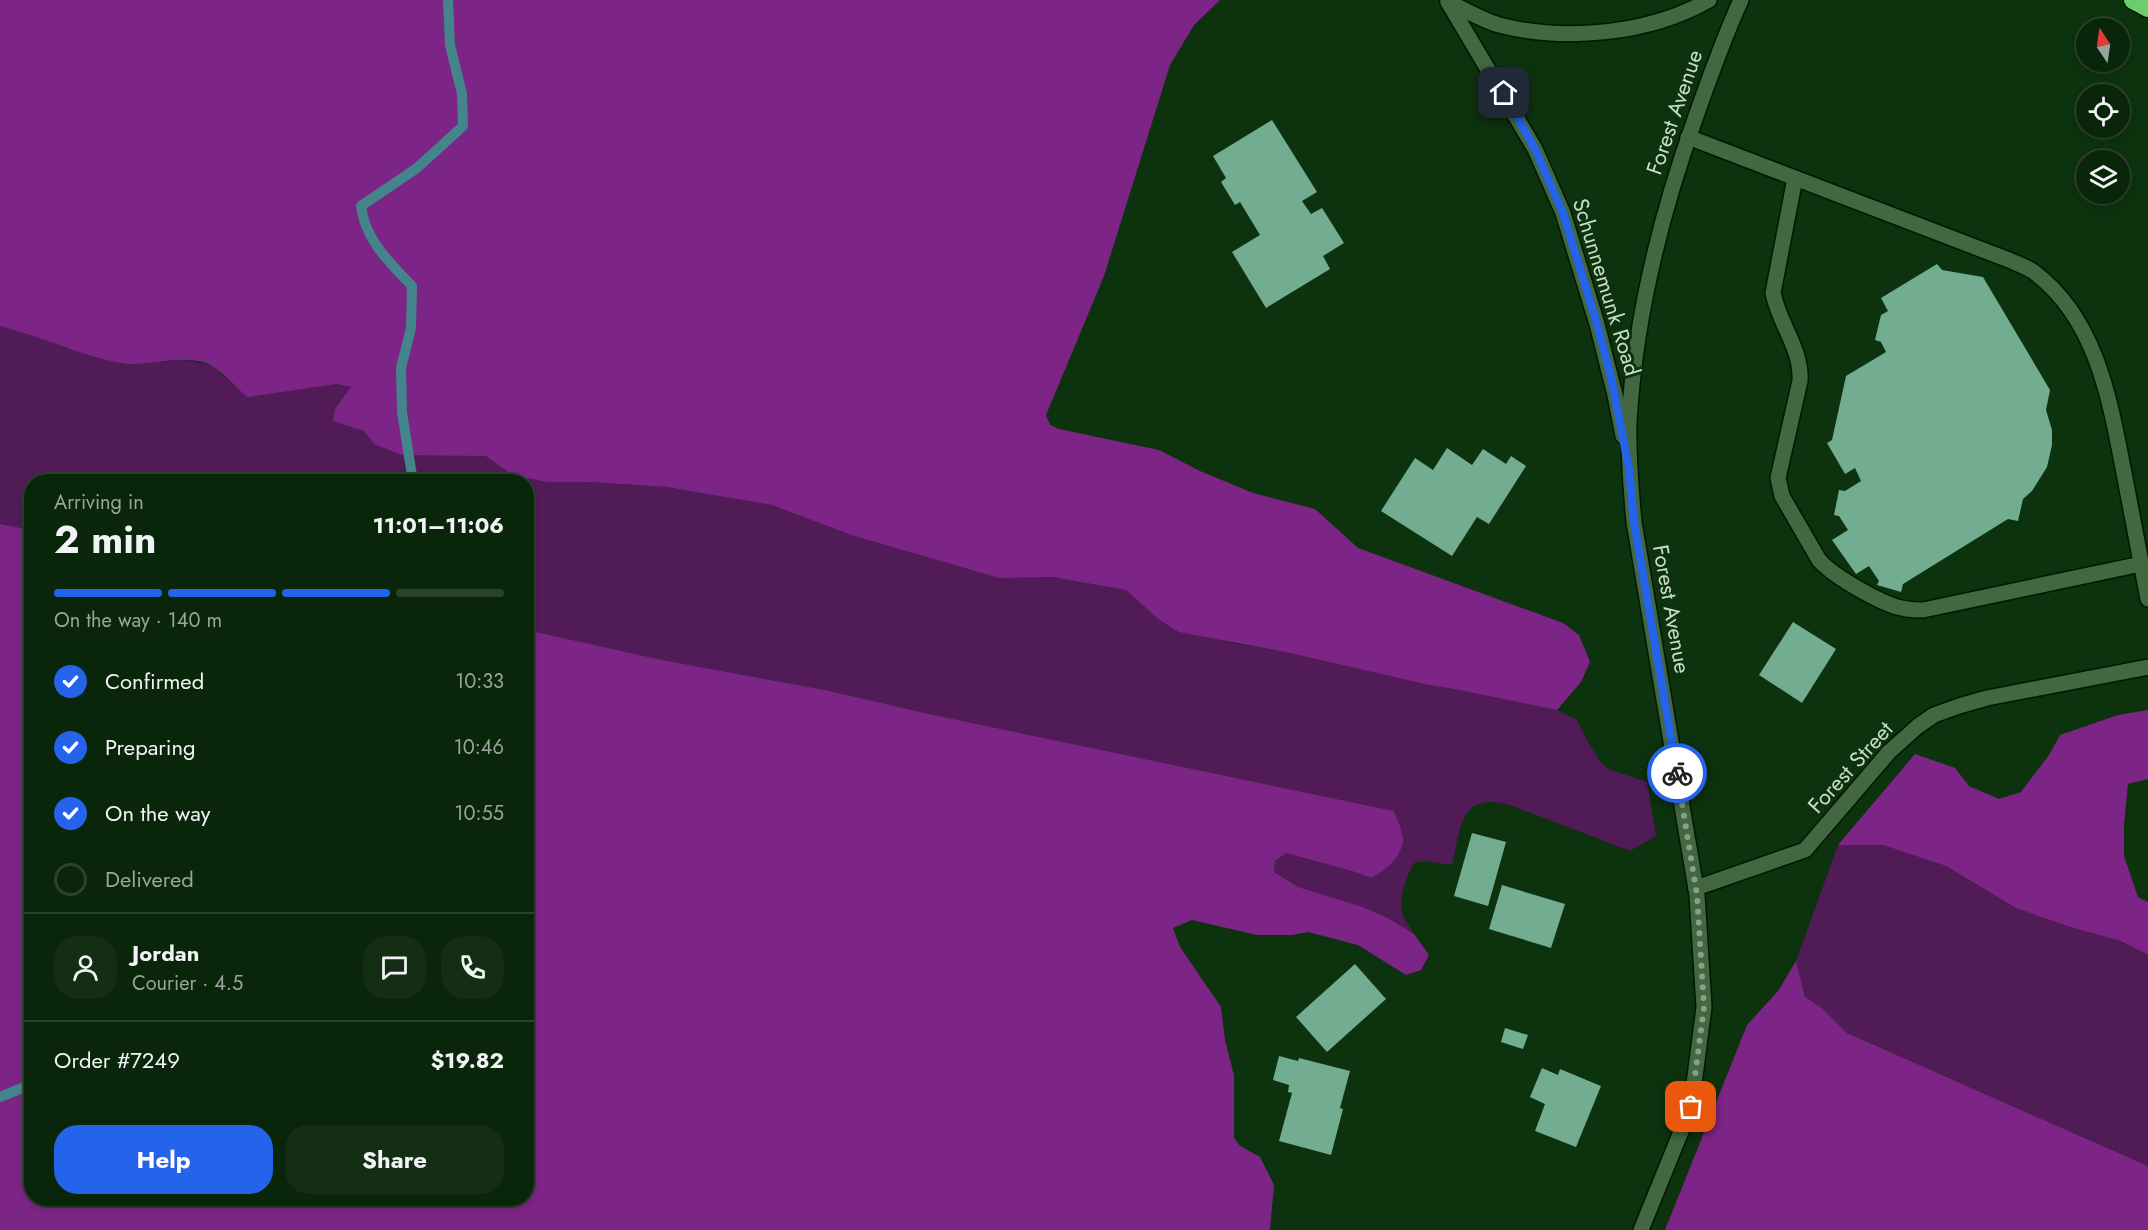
<!DOCTYPE html>
<html lang="en">
<head>
<meta charset="utf-8">
<style>
	:root { --surface:#0a260a; --page:#132e13; --text:#f1f3f6; --muted:#99a59c; --line:#2a432b; --accent:#2563eb }
	body { margin:0; font-family:Jost,sans-serif; background:var(--page); color:var(--text); height:100vh; display:flex; flex-direction:column; font-size:22px; white-space:nowrap }
	* { box-sizing:border-box; margin:0 }
	p { font-size:20px; color:var(--muted) }
	.icon { flex:none; width:33px; height:33px; fill:none; stroke:currentColor; stroke-width:2; stroke-linecap:round; stroke-linejoin:round }
	.map { position:relative; flex:1; overflow:hidden }
	.panel { position:absolute; left:24px; top:474px; width:510px; height:732px; display:flex; flex-direction:column; background:var(--surface); border-radius:24px; box-shadow:0 3px 9px #0003,0 0 0 2px var(--line) }
	.panel>* { flex:none }
	.needle { width:39px; rotate:347deg }
	.controls { position:absolute; left:2076px; top:18px; display:grid; gap:12px }
	.controls a { display:grid; place-items:center; width:54px; height:54px; border-radius:50%; background:var(--surface); box-shadow:0 3px 9px #0003,0 0 0 2px var(--line); font-size:30px }
	.pin { position:absolute; display:grid; place-items:center; width:51px; height:51px; color:#fff; margin:-26px; border-radius:12px; box-shadow:0 3px 9px #0006 }
	.courier { position:absolute; display:grid; place-items:center; width:60px; height:60px; margin:-30px; border:4px solid #2563eb; border-radius:50%; background:#fff; color:#222; box-shadow:0 2px 8px #0007 }
	.headline em { font-style:normal; font-weight:700 }
	.headline div { display:flex; flex-direction:column-reverse }
	.headline { display:flex; align-items:center; justify-content:space-between; height:102px; padding:0 30px }
	h1 { font-size:39px; font-weight:700; line-height:45px }
	.bar { display:grid; grid-template-columns:repeat(4,1fr); gap:9px 6px; align-content:center; height:72px; padding:0 30px }
	.bar i { height:8px; border-radius:4px; background:var(--line) }
	.bar .active { background:var(--accent) }
	.bar p { grid-column:span 4 }
	.line { display:flex; align-items:center; gap:15px; padding:0 30px; border-top:2px solid var(--line) }
	.line div { flex:1 }
	.round { display:grid; place-items:center; flex:none; width:63px; height:63px; border-radius:24px; background:var(--page) }
	ol { padding:0 30px; list-style:none }
	li { display:flex; align-items:center; gap:18px; height:66px }
	li p { margin-inline-start:auto }
	li .icon { padding:6px; border-radius:50%; background:var(--accent); color:#fff; stroke-width:4 }
	li:last-child { color:var(--muted) }
	li i { width:33px; height:33px; border:3px solid var(--line); border-radius:50% }
	.cta { display:flex; gap:12px; margin-top:auto; padding:12px 30px }
	.cta a { flex:1; height:69px; border-radius:24px; background:var(--accent); color:#fff; font-size:24px; font-weight:700; line-height:69px; text-align:center }
	.cta a+a { background:var(--page); color:var(--text) }
	.map>svg:first-child { display:block }
</style>
</head>
<body>
<div class="map">
<svg width="2148" height="1230" viewBox="0 0 2148 1230">
	<rect width="100%" height="100%" fill="#0d320e"/>
	<!-- green -->
	<g fill="#511b57">
		<path d="M141,157L492,460L512,475L547,482H591L667,487L772,505L851,535L999,578L1052,577L1126,590L1158,619L1229,642L1285,652L1429,685L1454,689L1557,710L1577,720L1587,741L1602,764L1611,770L1647,782L1656,836L1630,851L1510,805C1459,791 1461,828 1452,865L1425,861L1414,863C1407,875 1398,899 1402,913C1404,920 1411,928 1414,934L1388,918L1363,907L1297,887L1274,872L1275,861L1286,853L1352,871L1371,878C1384,872 1393,861 1401,848L1394,811L929,714L825,690L662,660L527,630L526,482H32L31,530L0,524V326L24,332L66,347L123,364L185,360L211,365L247,396L337,384L352,387L335,409L364,431L374,444L379,394Z"/>
		<polygon points="1838,845 1883,845 1946,866 2016,908 2070,927 2121,941 2148,955 2148,1166 1847,1033 1822,1008 1805,997 1796,961"/>
	</g>
	<!-- forest -->
	<g fill="#7d2586">
		<path d="M0,0H1220L1194,25L1170,65L1104,276L1046,415L1050,425L1059,429L1159,450L1200,471L1253,493L1315,509L1358,548L1563,623L1579,635L1590,662L1581,682L1557,710L1454,689L1429,685L1285,652L1179,632L1158,619L1126,590L1052,577L999,578L851,535L772,505L667,487L591,482H547L512,475L486,456L402,455L374,444L364,431L333,421L335,409L351,387L337,384L247,397C236,387 224,373 212,366C188,352 145,368 120,363C79,355 41,336 0,326Z"/>
		<path d="M0,524L32,530V1198H526L527,630L662,660L825,690L929,714L1394,811C1397,819 1402,830 1403,838C1404,855 1384,872 1371,878L1352,871L1286,853L1275,861L1274,872L1298,887L1363,907L1388,918L1414,934L1429,955L1421,970L1406,975L1358,945L1308,932L1292,935H1257L1192,920L1173,928L1180,947L1221,1007L1225,1040L1234,1075V1138L1240,1146L1260,1157L1274,1185L1270,1230H0Z"/>
		<polygon points="2148,710 2148,779 2128,784 2124,824 2124,856 2138,897 2148,902 2148,955 2121,941 2070,927 2016,908 1946,866 1883,845 1838,845 1915,754 1955,768 1969,786 1999,799 2021,792 2049,755 2060,735 2118,715"/>
		<polygon points="1796,961 1805,997 1822,1008 1847,1033 2148,1166 2148,1230 1665,1230 1747,1025 1778,991"/>
	</g>
	<g fill="none" stroke-linecap="round" stroke-linejoin="round">
		<!-- stream -->
		<g stroke="#43858b" stroke-width="10">
			<path d="M413,482L402,412L401,368L411,328L412,286C390,263 365,240 361,206L417,168L463,126L462,94L450,45L448,0"/>
			<polyline points="0,1097 32,1084"/>
		</g>
	</g>
	<!-- building -->
	<g fill="#72ad91">
		<polygon points="1272,120 1317,192 1302,201 1311,214 1322,208 1344,243 1323,256 1330,269 1266,308 1232,252 1260,235 1240,202 1235,205 1221,182 1226,178 1213,156"/>
		<polygon points="1937,264 1942,270 1983,277 2050,390 2046,410 2052,430 2052,445 2047,467 2032,491 2023,499 2018,521 2008,519 1903,584 1901,592 1877,585 1879,581 1869,566 1856,574 1832,540 1848,530 1839,516 1834,515 1839,490 1845,491 1861,481 1855,468 1845,474 1827,443 1832,440 1846,376 1886,352 1881,342 1875,340 1881,315 1888,311 1881,298"/>
		<polygon points="1447,448 1472,465 1483,449 1506,464 1511,456 1526,466 1489,524 1477,517 1452,556 1381,511 1415,458 1433,470"/>
		<polygon points="1793,622 1836,649 1802,703 1759,675"/>
		<polygon points="1472,833 1506,842 1488,906 1454,896"/>
		<polygon points="1502,885 1565,904 1551,948 1489,929"/>
		<polygon points="1355,964 1386,999 1327,1052 1296,1017"/>
		<polygon points="1505,1028 1528,1035 1523,1049 1501,1042"/>
		<polygon points="1279,1056 1298,1061 1299,1058 1350,1071 1340,1108 1343,1109 1331,1155 1279,1141 1292,1093 1288,1092 1289,1085 1273,1080"/>
		<polygon points="1542,1068 1558,1075 1560,1069 1601,1086 1576,1147 1535,1131 1545,1104 1530,1097"/>
	</g>
	<g fill="none" stroke-linecap="round" stroke-linejoin="round">
		<defs>
			<g id="service">
				<path d="M1688,137L2009,260C2018,264 2027,267 2034,272C2097,319 2110,401 2124,473C2132,515 2140,557 2148,599"/>
				<path d="M1795,178L1773,293C1779,324 1802,349 1800,381L1778,478L1782,496L1819,560C1833,576 1871,597 1891,605C1901,609 1912,610 1923,610L2141,564"/>
			</g>
			<polyline id="minor" points="1696,888 1805,850 1889,752 1918,726 1934,715 1959,706 1987,698 2148,667"/>
			<g id="tertiary">
				<polyline points="1448,2 1535,149 1563,213 1597,324 1615,395 1623,436"/>
				<path d="M1448,2C1464,9 1482,20 1499,25C1565,42 1650,34 1709,0"/>
				<path d="M1641,1230L1691,1107L1704,1007L1697,895L1634,522C1631,489 1628,455 1629,422C1635,318 1660,217 1695,119C1709,79 1723,39 1741,0"/>
			</g>
			<polyline id="motorway" points="2133,0 2148,8"/>
		</defs>
		<!-- service casing -->
		<use href="#service" stroke="#001801" stroke-width="18"/>
		<!-- minor casing -->
		<use href="#minor" stroke="#001801" stroke-width="18"/>
		<!-- tertiary casing -->
		<use href="#tertiary" stroke="#001801" stroke-width="18"/>
		<!-- motorway casing -->
		<use href="#motorway" stroke="#001801" stroke-width="21"/>
		<!-- service -->
		<use href="#service" stroke="#426741" stroke-width="15"/>
		<!-- minor -->
		<use href="#minor" stroke="#426741" stroke-width="15"/>
		<!-- tertiary -->
		<use href="#tertiary" stroke="#426741" stroke-width="15"/>
		<!-- motorway -->
		<use href="#motorway" stroke="#6dcd6b" stroke-width="18"/>
	</g>
	<g fill="none" stroke-linecap="round" stroke-linejoin="round">
		<!-- done -->
		<polyline stroke="#87a086" stroke-width="6" stroke-dasharray="0 10.8" points="1677,773 1697,895 1704,1007 1691,1107"/>
		<!-- route -->
		<polyline stroke="#2563eb" stroke-width="8" points="1504,93 1535,149 1563,213 1597,324 1611,377 1629,469 1634,522 1677,773"/>
	</g>
	<g text-anchor="middle" stroke-width="6" stroke-linejoin="round" paint-order="stroke">
		<!-- street labels -->
		<g font-size="22" fill="#c8dcc6" stroke="#0d320e">
			<text transform="translate(1674 112) rotate(-71)" y="8">Forest Avenue</text>
			<text transform="translate(1607 287) rotate(73)" y="8">Schunnemunk Road</text>
			<text transform="translate(1672 609) rotate(80)" y="8">Forest Avenue</text>
			<text transform="translate(1850 767) rotate(-48)" y="8">Forest Street</text>
		</g>
	</g>
</svg>
<div class="controls">
<a><svg class="needle" viewBox="-14 -14 28 28"><path d="M0-13l5 13h-10z" fill="#e53935"/><path d="M0 13l5-13h-10z" fill="#99a59c"/></svg></a>
<a><svg class="icon" aria-label="locate" viewBox="0 0 24 24"><circle cx="12" cy="12" r="6"/><path d="M12 2v4M12 18v4M2 12h4M18 12h4"/></svg></a>
<a><svg class="icon" aria-label="layers" viewBox="0 0 24 24"><path d="M12 4l9 5-9 5-9-5zM3 14l9 5 9-5"/></svg></a>
</div>
<div class="pin" style="left:1691px;top:1107px;background:#ea580c"><svg class="icon" aria-label="bag" viewBox="0 0 24 24"><path d="M5 8h14l-1 12H6zM9 8a3 3 0 0 1 6 0"/></svg></div>
<div class="pin" style="left:1504px;top:93px;background:#1f2937"><svg class="icon" aria-label="home" viewBox="0 0 24 24"><path d="M3 11l9-7 9 7M6 9v11h12V9"/></svg></div>
<div class="courier" style="left:1677px;top:773px"><svg class="icon" aria-label="bike" viewBox="0 0 24 24"><circle cx="6" cy="16" r="4"/><circle cx="18" cy="16" r="4"/><path d="M6 16l4-8h5l3 8M10 8l3 8H6M13 5h3"/></svg></div>
<section class="panel">
<div class="headline"><div><h1>2 min</h1><p>Arriving in</p></div><em>11:01–11:06</em></div>
<div class="bar"><i class="active"></i><i class="active"></i><i class="active"></i><i></i><p>On the way · 140 m</p></div>
<ol>
<li><svg class="icon" aria-label="check" viewBox="0 0 24 24"><path d="M5 12l5 5 9-10"/></svg>Confirmed<p>10:33</p></li>
<li><svg class="icon" aria-label="check" viewBox="0 0 24 24"><path d="M5 12l5 5 9-10"/></svg>Preparing<p>10:46</p></li>
<li><svg class="icon" aria-label="check" viewBox="0 0 24 24"><path d="M5 12l5 5 9-10"/></svg>On the way<p>10:55</p></li>
<li><i></i>Delivered</li>
</ol>
<div class="line" style="height:108px"><a class="round"><svg class="icon" aria-label="person" viewBox="0 0 24 24"><circle cx="12" cy="8" r="4"/><path d="M4 21q1-7 8-7t8 7"/></svg></a><div><b>Jordan</b><p>Courier · 4.5</p></div><a class="round"><svg class="icon" aria-label="chat" viewBox="0 0 24 24"><path d="M4 5h16v11H9l-5 4z"/></svg></a><a class="round"><svg class="icon" aria-label="phone" viewBox="0 0 24 24"><path d="M5 4h4l2 5-3 2q2 4 5 5l2-3 5 2v4C11 20 4 13 5 4z"/></svg></a></div>
<div class="line" style="height:78px"><div>Order #7249</div><b>$19.82</b></div>
<div class="cta"><a>Help</a><a>Share</a></div>
</section>
</div>
</body>
</html>
